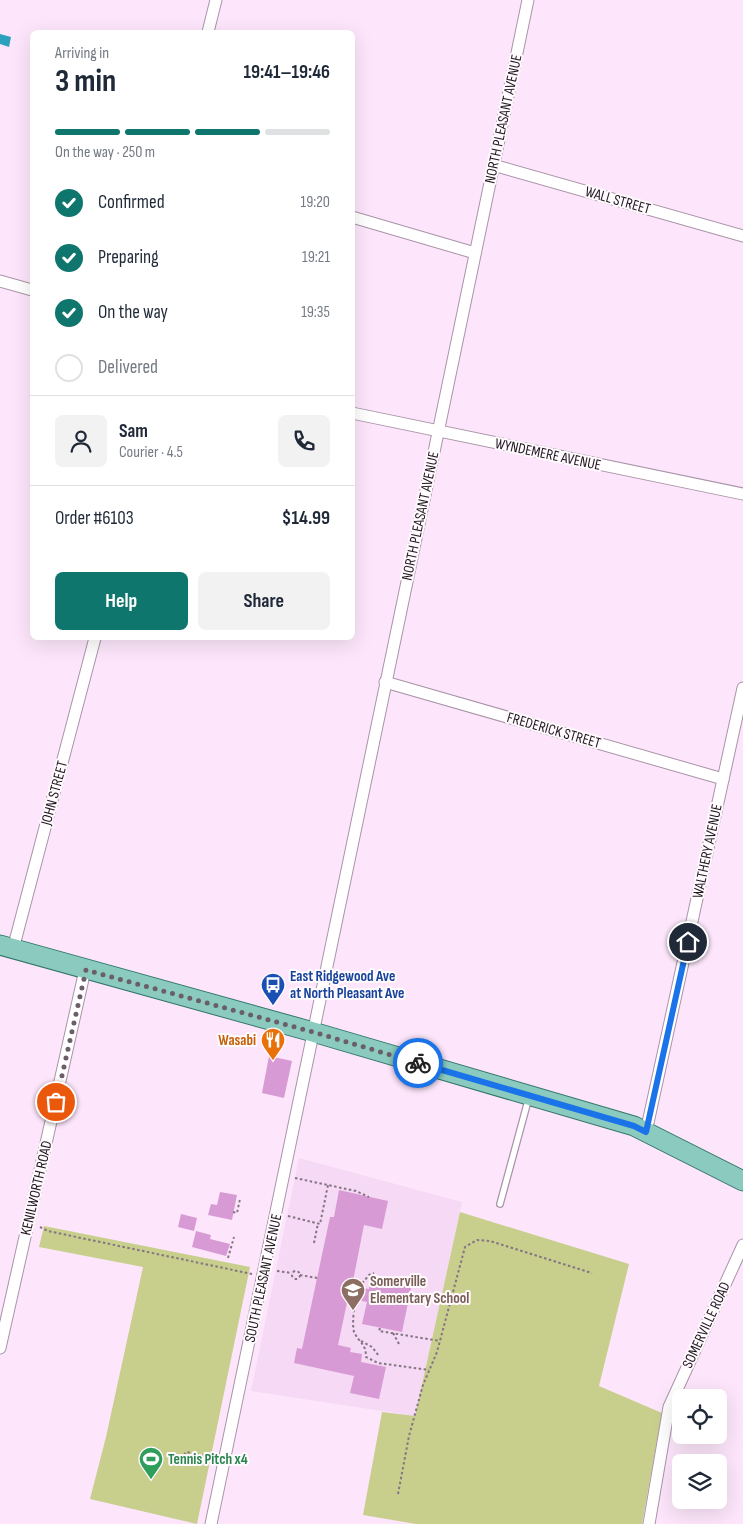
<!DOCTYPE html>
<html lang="en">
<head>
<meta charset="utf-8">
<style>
	:root { --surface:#fff; --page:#f2f2f3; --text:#1f2937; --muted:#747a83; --line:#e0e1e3; --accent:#0f766e }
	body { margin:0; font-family:"Sofia Sans Condensed",sans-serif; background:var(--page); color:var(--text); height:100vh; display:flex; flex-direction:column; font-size:19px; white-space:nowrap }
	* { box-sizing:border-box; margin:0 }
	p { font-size:16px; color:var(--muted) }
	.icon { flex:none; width:28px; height:28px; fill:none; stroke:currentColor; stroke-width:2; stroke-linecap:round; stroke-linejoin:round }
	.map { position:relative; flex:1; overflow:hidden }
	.drawer { position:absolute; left:30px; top:30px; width:325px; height:610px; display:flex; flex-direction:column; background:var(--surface); border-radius:8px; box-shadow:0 5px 20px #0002 }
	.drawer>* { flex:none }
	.controls { position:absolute; left:672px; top:1389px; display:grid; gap:10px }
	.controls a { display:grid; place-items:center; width:55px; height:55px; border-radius:8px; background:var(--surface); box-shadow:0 5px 20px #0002; font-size:25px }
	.pin { position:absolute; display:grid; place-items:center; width:42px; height:42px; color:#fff; margin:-21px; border:2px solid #fff; border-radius:50%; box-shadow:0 1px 5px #0007 }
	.courier { position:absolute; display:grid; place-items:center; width:50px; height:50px; margin:-25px; border:4px solid #1a73e8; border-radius:50%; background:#fff; color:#222; box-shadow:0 1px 6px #0007 }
	.head em { font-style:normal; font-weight:700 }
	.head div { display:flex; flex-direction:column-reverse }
	.head { display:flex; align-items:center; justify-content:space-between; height:85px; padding:0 25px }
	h1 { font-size:32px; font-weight:700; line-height:38px }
	.bar { display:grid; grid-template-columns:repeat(4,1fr); gap:8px 5px; align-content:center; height:60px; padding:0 25px }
	.bar i { height:6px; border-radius:4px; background:var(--line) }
	.bar .on { background:var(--accent) }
	.bar p { grid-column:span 4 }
	.line { display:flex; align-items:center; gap:12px; padding:0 25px; border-top:1px solid var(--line) }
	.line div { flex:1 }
	.round { display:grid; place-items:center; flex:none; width:52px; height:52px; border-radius:8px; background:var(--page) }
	ol { padding:0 25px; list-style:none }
	li { display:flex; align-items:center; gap:15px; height:55px }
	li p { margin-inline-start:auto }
	li .icon { padding:5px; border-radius:50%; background:var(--accent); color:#fff; stroke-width:4 }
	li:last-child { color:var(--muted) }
	li i { width:28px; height:28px; border:2px solid var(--line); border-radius:50% }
	.primary-button { display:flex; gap:10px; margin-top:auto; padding:10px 25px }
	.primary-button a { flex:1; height:58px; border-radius:8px; background:var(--accent); color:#fff; font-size:20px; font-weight:700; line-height:58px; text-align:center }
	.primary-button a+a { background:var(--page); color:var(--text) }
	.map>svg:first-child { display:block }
</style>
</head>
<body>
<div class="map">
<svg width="743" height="1524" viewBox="0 0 743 1524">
	<rect width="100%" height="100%" fill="#fde6fb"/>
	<!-- built -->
	<polygon fill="#f6d9f4" points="299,1158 462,1202 415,1416 251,1391"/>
	<!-- green -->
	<g fill="#c8ce8c">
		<polygon points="460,1212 629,1264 599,1386 662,1413 642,1524 416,1524 363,1515 382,1412 415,1416"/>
		<polygon points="44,1226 250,1267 197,1524 90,1499 106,1437 143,1267 39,1247"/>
	</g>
	<!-- water -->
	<polygon fill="#2ca1bd" points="0,34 11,37 9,47 0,44"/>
	<!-- building -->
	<g fill="#d89ad4">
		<polygon points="269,1056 292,1061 284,1098 262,1093"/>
		<polygon points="339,1190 388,1201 382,1229 364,1225 352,1286 369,1289 371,1279 411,1288 402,1332 362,1324 367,1302 348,1298 338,1345 351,1348 350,1352 362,1354 361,1362 386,1367 379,1399 350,1393 354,1376 294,1363 297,1348 302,1349 330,1217 334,1217"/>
		<polygon points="220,1192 237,1195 232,1220 208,1215 211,1204 217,1205"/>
		<polygon points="181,1214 197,1218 194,1231 178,1227"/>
		<polygon points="196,1231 211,1235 210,1239 230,1244 226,1256 192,1247"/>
	</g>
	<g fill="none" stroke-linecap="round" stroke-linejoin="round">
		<defs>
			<polyline id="service" points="500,1204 529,1097"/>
			<g id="minor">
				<polyline points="208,32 216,0"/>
				<polyline points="493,165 743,236"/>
				<polyline points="352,217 475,253"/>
				<polyline points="0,281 32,290"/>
				<polyline points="352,413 743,494"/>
				<polyline points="385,682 723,779"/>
				<polyline points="13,949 95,638"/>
				<polyline points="646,1132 743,688"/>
				<polyline points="0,1348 85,970"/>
				<polyline points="211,1524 528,0"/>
				<polyline points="649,1524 669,1407 743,1245"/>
			</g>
			<polyline id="primary" points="0,945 313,1032 634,1126 743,1181"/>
		</defs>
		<!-- service casing -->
		<use href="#service" stroke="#a994a8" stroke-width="8"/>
		<!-- minor casing -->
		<use href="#minor" stroke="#a994a8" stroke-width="13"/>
		<!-- primary casing -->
		<use href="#primary" stroke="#32756a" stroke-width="21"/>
		<!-- path -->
		<g stroke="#847583" stroke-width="2" stroke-dasharray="2.5 2.5" stroke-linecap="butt">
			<polyline points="295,1178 356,1191 369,1197"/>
			<polyline points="233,1212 237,1213 240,1199"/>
			<polyline points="288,1216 320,1224 328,1185"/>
			<polyline points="40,1227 48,1231 252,1274"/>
			<polyline points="314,1243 318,1223"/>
			<polyline points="228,1258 234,1237"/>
			<circle cx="296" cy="1275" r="4"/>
			<polyline points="277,1271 292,1273"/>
			<polyline points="300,1275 317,1278"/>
			<polyline points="359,1287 369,1275 374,1273"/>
			<path d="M355,1300C354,1306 352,1326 354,1332C359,1343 366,1343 366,1357L378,1363L429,1370"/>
			<polyline points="380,1328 379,1331 440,1341"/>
			<polyline points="393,1333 399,1344"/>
			<polyline points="361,1341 372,1347 379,1356"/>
			<polyline points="184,1455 186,1452 213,1458"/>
			<polyline points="398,1494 409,1436 423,1385 437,1352 465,1247 477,1240 490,1241 592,1273"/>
		</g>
		<!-- service -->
		<use href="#service" stroke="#fff" stroke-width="5.5"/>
		<!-- minor -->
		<use href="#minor" stroke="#fff" stroke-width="11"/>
		<!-- primary -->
		<use href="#primary" stroke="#8bcbbf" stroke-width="19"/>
	</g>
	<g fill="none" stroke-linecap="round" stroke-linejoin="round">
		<!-- done -->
		<polyline stroke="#6b5e6a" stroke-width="5" stroke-dasharray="0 9" points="56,1102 86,970 313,1032 418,1063"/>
		<!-- route -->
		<polyline stroke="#1a73e8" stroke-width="6" points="418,1063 634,1126 646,1132 688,942"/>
	</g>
	<!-- icons -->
	<defs>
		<symbol id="bus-pin" viewBox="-11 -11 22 30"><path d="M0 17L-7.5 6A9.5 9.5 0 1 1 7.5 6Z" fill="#1a4fb4" stroke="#fffafe"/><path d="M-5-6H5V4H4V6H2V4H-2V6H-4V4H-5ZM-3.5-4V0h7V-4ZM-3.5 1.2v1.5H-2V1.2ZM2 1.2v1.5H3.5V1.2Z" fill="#fff"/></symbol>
		<symbol id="restaurant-pin" viewBox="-11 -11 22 30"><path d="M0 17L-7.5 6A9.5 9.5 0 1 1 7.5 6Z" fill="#e8710a" stroke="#fffafe"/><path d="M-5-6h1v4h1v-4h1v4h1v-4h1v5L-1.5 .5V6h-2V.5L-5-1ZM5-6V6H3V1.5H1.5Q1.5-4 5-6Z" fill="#fff"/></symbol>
		<symbol id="school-pin" viewBox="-11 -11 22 30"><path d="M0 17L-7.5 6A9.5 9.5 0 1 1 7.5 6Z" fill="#8d6e63" stroke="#fffafe"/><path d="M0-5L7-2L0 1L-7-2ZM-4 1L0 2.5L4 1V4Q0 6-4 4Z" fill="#fff"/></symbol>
		<symbol id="stadium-pin" viewBox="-11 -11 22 30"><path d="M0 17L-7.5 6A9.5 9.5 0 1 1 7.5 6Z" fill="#2e9e5b" stroke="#fffafe"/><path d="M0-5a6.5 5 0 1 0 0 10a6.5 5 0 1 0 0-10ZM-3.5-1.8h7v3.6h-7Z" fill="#fff"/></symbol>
	</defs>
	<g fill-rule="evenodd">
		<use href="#bus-pin" x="259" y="971" width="28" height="38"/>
		<use href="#restaurant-pin" x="259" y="1026" width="28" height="38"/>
		<use href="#school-pin" x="339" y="1276" width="28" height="38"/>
		<use href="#stadium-pin" x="137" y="1445" width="28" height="38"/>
	</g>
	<g text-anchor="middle" stroke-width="4" stroke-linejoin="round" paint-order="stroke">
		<!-- street labels -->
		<g font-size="15" fill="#1d151c" stroke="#fffafe">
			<text transform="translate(503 119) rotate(-78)" y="5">NORTH PLEASANT AVENUE</text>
			<text transform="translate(618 200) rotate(16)" y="5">WALL STREET</text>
			<text transform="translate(548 454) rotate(12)" y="5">WYNDEMERE AVENUE</text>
			<text transform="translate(420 516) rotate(-78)" y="5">NORTH PLEASANT AVENUE</text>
			<text transform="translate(554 730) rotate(16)" y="5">FREDERICK STREET</text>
			<text transform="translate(54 793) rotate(-75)" y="5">JOHN STREET</text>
			<text transform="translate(707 851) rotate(-78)" y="5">WALTHERY AVENUE</text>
			<text transform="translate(36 1188) rotate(-77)" y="5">KENILWORTH ROAD</text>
			<text transform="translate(263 1278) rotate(-78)" y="5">SOUTH PLEASANT AVENUE</text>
			<text transform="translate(706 1325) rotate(-65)" y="5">SOMERVILLE ROAD</text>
		</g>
		<!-- transit labels -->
		<g font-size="15" font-weight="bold" fill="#164399" stroke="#fffafe" text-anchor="start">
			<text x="290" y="981">East Ridgewood Ave<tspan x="290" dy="17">at North Pleasant Ave</tspan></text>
		</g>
		<!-- food labels -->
		<g font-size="15" font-weight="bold" fill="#c56008" stroke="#fffafe" text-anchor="end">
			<text x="256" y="1045">Wasabi</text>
		</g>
		<!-- education labels -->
		<g font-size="15" font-weight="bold" fill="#785e54" stroke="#fffafe" text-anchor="start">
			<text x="370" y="1286">Somerville<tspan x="370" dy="17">Elementary School</tspan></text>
		</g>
		<!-- leisure labels -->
		<g font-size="15" font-weight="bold" fill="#27864d" stroke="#fffafe" text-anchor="start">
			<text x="168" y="1464">Tennis Pitch x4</text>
		</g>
	</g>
</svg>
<div class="controls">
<a><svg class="icon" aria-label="locate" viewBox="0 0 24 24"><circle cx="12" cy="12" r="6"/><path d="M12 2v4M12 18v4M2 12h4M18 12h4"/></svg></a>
<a><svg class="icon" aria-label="layers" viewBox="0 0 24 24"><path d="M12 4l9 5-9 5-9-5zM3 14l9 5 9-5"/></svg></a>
</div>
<div class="pin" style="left:56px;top:1102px;background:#ea580c"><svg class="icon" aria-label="bag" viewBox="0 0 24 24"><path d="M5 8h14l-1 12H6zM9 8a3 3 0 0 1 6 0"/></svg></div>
<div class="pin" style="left:688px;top:942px;background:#1f2937"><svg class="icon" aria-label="home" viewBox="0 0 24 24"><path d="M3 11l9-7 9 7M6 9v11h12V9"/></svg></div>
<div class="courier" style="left:418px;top:1063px"><svg class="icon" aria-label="bike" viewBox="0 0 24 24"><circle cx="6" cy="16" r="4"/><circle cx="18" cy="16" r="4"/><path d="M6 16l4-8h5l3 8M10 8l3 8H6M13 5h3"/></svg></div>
<section class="drawer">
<div class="head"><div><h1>3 min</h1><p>Arriving in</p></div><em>19:41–19:46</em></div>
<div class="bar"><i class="on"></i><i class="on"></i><i class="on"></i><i></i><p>On the way · 250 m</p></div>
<ol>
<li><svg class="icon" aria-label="check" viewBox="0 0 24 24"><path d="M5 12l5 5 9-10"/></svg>Confirmed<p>19:20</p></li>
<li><svg class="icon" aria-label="check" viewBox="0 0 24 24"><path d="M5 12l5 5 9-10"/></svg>Preparing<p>19:21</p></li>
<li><svg class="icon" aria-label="check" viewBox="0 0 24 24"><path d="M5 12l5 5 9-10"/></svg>On the way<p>19:35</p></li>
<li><i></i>Delivered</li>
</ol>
<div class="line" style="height:90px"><a class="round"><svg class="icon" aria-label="person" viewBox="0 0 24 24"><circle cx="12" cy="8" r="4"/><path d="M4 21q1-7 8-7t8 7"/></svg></a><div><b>Sam</b><p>Courier · 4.5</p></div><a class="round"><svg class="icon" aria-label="phone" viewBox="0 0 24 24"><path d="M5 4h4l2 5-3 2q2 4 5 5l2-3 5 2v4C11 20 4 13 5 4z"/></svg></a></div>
<div class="line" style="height:65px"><div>Order #6103</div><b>$14.99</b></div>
<div class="primary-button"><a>Help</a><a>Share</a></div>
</section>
</div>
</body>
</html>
